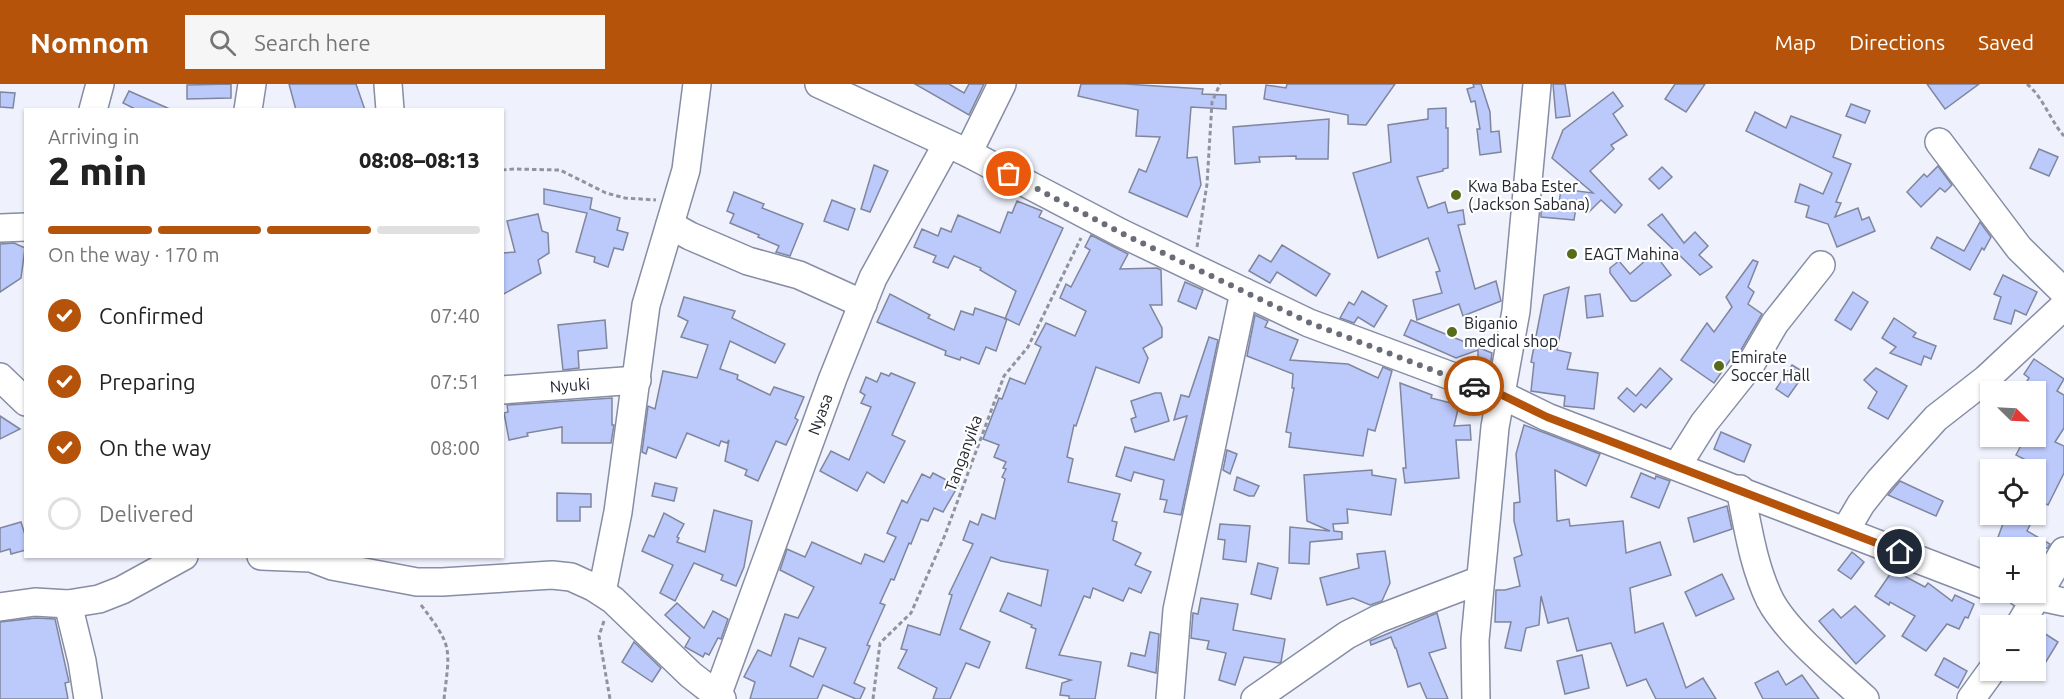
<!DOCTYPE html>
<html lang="en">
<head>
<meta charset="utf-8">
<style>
	:root { --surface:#fff; --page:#f6f6f6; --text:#222; --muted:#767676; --line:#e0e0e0; --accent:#b45309 }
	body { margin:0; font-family:Ubuntu,sans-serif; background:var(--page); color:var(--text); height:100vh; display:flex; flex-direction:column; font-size:22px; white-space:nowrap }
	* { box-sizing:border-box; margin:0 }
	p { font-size:20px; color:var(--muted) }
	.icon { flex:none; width:33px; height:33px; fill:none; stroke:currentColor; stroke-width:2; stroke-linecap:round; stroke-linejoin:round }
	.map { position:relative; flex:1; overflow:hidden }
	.details { position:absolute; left:24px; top:24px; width:480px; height:450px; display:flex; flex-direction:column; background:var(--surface); border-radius:0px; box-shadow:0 2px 4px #0004 }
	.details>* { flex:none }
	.needle { width:39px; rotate:114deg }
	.buttons { position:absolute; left:1980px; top:297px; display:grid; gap:12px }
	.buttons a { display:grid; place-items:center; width:66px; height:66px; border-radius:0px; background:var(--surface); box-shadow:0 2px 4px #0004; font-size:30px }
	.pin { position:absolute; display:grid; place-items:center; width:51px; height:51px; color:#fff; margin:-26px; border:3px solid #fff; border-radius:50%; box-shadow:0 2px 6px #0007 }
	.courier { position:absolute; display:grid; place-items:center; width:60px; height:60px; margin:-30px; border:4px solid #b45309; border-radius:50%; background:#fff; color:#222; box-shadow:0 2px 8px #0007 }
	.headline em { font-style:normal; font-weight:800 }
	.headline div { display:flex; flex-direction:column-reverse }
	.headline { display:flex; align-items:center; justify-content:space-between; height:102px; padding:0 24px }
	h1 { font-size:39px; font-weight:800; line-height:45px }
	.bar { display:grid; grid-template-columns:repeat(4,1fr); gap:9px 6px; align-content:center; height:72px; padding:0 24px }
	.bar i { height:8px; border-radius:4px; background:var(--line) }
	.bar .active { background:var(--accent) }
	.bar p { grid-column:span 4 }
	ol { padding:0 24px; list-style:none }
	li { display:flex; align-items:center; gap:18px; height:66px }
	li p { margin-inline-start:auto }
	li .icon { padding:6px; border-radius:50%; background:var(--accent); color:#fff; stroke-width:4 }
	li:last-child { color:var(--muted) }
	li i { width:33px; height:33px; border:3px solid var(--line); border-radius:50% }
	header { display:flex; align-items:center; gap:36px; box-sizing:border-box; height:84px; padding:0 30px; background:var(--accent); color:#fff }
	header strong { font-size:28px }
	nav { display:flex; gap:33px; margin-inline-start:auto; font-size:21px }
	.search { width:420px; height:54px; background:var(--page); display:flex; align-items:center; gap:15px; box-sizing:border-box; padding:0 21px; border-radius:0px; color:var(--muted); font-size:22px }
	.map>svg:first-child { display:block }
</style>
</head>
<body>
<header>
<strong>Nomnom</strong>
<div class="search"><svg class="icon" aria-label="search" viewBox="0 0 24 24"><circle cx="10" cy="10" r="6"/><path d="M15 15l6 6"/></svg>Search here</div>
<nav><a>Map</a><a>Directions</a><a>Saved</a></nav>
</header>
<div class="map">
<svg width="2064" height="615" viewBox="0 0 2064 615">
	<rect width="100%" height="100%" fill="#eff2fd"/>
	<!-- building -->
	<g fill="#bbc9fb" stroke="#7f869d" stroke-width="1.5" fill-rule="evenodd">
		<polygon points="231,0 231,14 187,15 187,1"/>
		<polygon points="289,0 356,0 365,26 296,26"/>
		<polygon points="915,0 949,0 964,9 969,0 984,0 969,31"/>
		<polygon points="1081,0 1125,0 1203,5 1202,10 1226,11 1226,25 1191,23 1187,74 1197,73 1201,101 1187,133 1129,108 1139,85 1146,88 1160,53 1136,52 1138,26 1078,12"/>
		<polygon points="1287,0 1395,0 1366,41 1348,40 1348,31 1264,15 1266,1 1286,4"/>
		<polygon points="1473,0 1481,0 1490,28 1491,48 1499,47 1501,68 1480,71 1477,45 1480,45 1475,17 1471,18 1467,5 1474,3"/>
		<polygon points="1553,0 1565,0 1570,32 1556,34"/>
		<polygon points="1675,0 1705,0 1686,28 1665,15"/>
		<polygon points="1927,0 1979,0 1945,25"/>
		<polygon points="129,7 172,26 137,26 123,19"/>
		<polygon points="0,8 15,9 13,24 0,23"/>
		<polygon points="1613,8 1623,22 1613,30 1627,51 1611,61 1614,65 1590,87 1622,121 1615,129 1601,116 1588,129 1577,117 1574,136 1541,133 1541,123 1559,119 1561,105 1593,109 1552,74 1563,46"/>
		<polygon points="1851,20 1870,27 1865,39 1846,32"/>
		<polygon points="1446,24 1446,44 1448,44 1448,84 1443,85 1443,87 1417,93 1428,124 1445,118 1448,129 1463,126 1465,140 1458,141 1475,205 1496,197 1501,217 1463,232 1459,220 1417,236 1413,216 1442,209 1436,188 1440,187 1428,154 1378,174 1353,89 1391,78 1388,41 1428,35 1428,25"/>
		<polygon points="1755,28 1786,44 1791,32 1841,51 1833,73 1851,80 1836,118 1841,119 1835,133 1858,124 1862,136 1869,133 1875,147 1837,163 1828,140 1806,133 1809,122 1795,118 1800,100 1823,110 1832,89 1746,47"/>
		<polygon points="1329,35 1328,75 1296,75 1296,72 1259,73 1260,78 1235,80 1233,43"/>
		<polygon points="2039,65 2058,73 2049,92 2030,84"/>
		<polygon points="874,81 888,87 870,128 861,125"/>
		<polygon points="1938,82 1952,101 1945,108 1940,104 1921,123 1907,108 1924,90 1927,93"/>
		<polygon points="1662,83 1672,93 1659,105 1649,95"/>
		<polygon points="544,105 592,114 590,125 620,134 617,146 628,149 623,166 614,164 608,183 594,178 595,173 576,168 587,129 544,120"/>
		<polygon points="734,108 764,120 762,124 803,140 790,172 776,168 779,162 758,153 759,151 730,139 734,130 727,127"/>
		<polygon points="832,116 855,125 848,146 824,137"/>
		<polygon points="1017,117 1042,127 1039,133 1063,144 1019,241 1007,235 996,267 986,263 979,280 961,273 960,276 945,271 946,267 877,238 890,210 930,231 928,234 954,246 961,227 973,231 975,224 1007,235 1005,235 1016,207 980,186 981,184 954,172 948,184 933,178 936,172 914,163 922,145 938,152 941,144 951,148 958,131 1000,149 1008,128 1012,129"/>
		<polygon points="538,130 542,147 548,149 549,169 538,176 541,189 502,211 502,169 515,168 507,137"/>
		<polygon points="1662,130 1684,159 1695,148 1708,162 1699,171 1712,183 1700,191 1648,141"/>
		<polygon points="1980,138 1991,153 1984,166 1982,164 1970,186 1931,164 1937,153 1964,167"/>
		<polygon points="1091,151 1128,170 1120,185 1157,184 1161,186 1162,221 1150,221 1162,244 1162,253 1143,264 1148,274 1139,299 1096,283 1076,342 1074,341 1067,373 1073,375 1068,398 1120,410 1112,437 1117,438 1113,456 1141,469 1135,481 1151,488 1141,509 1129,504 1123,517 1093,504 1090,514 1084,512 1059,571 1101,578 1095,615 1069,615 1069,612 1060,611 1062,599 1071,596 1026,584 1036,545 1031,543 1032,541 1000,527 1008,509 1041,522 1048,486 1001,477 991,473 960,545 990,558 979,584 966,579 950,615 933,615 937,604 898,584 907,566 901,565 908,541 940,551 952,511 949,510 973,460 963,456 970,437 978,441 982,430 995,435 1005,395 1002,393 1006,385 1003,384 1006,378 994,373 999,361 983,355 999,314 1002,315 1010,294 1025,300 1041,263 1035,260 1046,239 1075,252 1086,227 1060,214 1066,200 1071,203 1090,166 1085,163"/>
		<polygon points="14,159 25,164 21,194 0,208 0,160"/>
		<polygon points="1282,161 1330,190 1316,212 1277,188 1270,199 1249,187 1259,171 1271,178"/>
		<polygon points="1654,169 1671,191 1636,217 1631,217 1610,189 1610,184 1619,177 1630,190"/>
		<polygon points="1753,176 1758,178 1748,203 1754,208 1748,220 1762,230 1738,271 1733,278 1730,276 1714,299 1681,276 1707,239 1714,248 1732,223 1726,213"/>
		<polygon points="2003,191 2037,208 2026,231 2015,226 2011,240 1994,235 2001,213 1994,210"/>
		<polygon points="1185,198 1203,206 1196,225 1178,217"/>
		<polygon points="1569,203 1557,266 1571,269 1567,285 1598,289 1594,325 1564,322 1565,312 1531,307 1534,279 1531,278 1544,211"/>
		<polygon points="1362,207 1387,222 1374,243 1358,233 1354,239 1340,234 1349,218 1354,221"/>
		<polygon points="1853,208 1868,218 1851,246 1835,236"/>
		<polygon points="1600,210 1603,232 1587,234 1585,212"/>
		<polygon points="684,213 735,227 732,234 785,260 775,279 730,257 720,285 738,291 737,295 770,311 774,303 804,313 795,334 798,336 786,361 776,357 758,397 745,391 747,386 725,377 729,356 727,359 721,357 719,362 687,349 676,374 648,363 646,370 642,368 648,322 655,325 663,287 697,294 708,261 681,253 688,237 678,232"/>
		<polygon points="1255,231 1268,237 1265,243 1298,256 1290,276 1348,280 1378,294 1383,283 1392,287 1375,347 1368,345 1363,372 1289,363 1291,349 1286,348 1294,304 1292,304 1293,290 1247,272"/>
		<polygon points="1894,234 1916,249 1913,253 1936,262 1931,275 1924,272 1921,281 1890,269 1896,263 1882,254"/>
		<polygon points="605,236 607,264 578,267 579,284 563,286 558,241"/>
		<polygon points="1411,236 1492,269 1490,284 1478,285 1478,266 1456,274 1404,251"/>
		<polygon points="1209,253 1218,256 1181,431 1164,428 1167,416 1160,415 1164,396 1134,388 1131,397 1116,392 1125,363 1174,376 1187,332 1174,336 1181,311 1189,313"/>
		<polygon points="2034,275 2064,295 2057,307 2064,311 2064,344 2055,358 2064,362 2064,389 2048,421 2036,415 2036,405 2045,386 2016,371 2026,352 2036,352 2036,308 2020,308 2029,294 2024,290"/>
		<polygon points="1792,281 1805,289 1788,313 1776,305"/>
		<polygon points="1660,284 1672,295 1646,324 1641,320 1634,328 1618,314 1627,304 1636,312"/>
		<polygon points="1876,284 1907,302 1888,335 1868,324 1877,308 1864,296"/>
		<polygon points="881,289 889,292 891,289 915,299 892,351 905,357 884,399 867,388 857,407 820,387 831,367 849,376 871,323 861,319 865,311 860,308 866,293 877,298"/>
		<polygon points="1400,299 1432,311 1431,314 1459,321 1454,342 1470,341 1471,356 1456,356 1459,394 1405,399 1403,384 1406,384"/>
		<polygon points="1155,309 1161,309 1169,337 1135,348 1131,335 1136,333 1131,317"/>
		<polygon points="612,314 612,341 614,341 611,359 562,359 562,343 527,349 528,352 509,356 504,329 508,328 507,321"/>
		<polygon points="0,332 20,345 0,355"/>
		<polygon points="1524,341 1600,370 1586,402 1555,386 1557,437 1569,435 1570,442 1623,437 1626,469 1660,458 1671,491 1630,504 1635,549 1663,539 1686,604 1703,594 1716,615 1656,615 1646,595 1627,602 1611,559 1577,567 1568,534 1548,539 1541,512 1539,541 1526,544 1521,567 1505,564 1511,538 1495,538 1496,506 1505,506 1520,502 1514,474 1522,471 1514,437 1514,419 1520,418 1516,370"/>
		<polygon points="1721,348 1751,361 1744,378 1714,365"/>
		<polygon points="1227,366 1237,370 1230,390 1223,386"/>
		<polygon points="1372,386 1372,391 1396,395 1391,431 1347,425 1348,439 1333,440 1334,447 1342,448 1342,455 1310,458 1309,480 1289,479 1290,443 1330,447 1307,437 1304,391"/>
		<path d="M933,389L958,402L943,428L934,424L928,437L921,435L911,460L909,459L894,496L891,495L880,519L885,521L867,561L870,562L854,599L865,604L860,615H856L823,601L817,615H750L755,598L744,593L758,566L771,572L785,530L798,534L814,503L780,486L787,465L805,473L812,458L861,480L865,470L884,478L896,453L887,449L902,416L907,419L922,390L930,394ZM799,554L826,564L813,593L790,582Z"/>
		<polygon points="1641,389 1655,395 1656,392 1670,397 1659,424 1631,413"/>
		<polygon points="1237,393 1259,402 1254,412 1249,412 1234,406"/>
		<polygon points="1900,397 1943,417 1936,432 1888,411"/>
		<polygon points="655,399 677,404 674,417 652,412"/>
		<polygon points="557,409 591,410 591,423 580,423 580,437 557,437"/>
		<polygon points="1727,422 1732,445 1694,458 1688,434"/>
		<polygon points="714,426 752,437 744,483 736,502 721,496 723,491 694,479 675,517 660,509 673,481 642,467 649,451 654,453 664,429 684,440 677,453 679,454 677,458 705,468"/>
		<polygon points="2017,431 2032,437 2027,447 2050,460 2048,464 2002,464 2004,459 1997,456 2005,434 2014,437"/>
		<polygon points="21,438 26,454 26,466 11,470 10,465 0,468 0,444"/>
		<polygon points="1220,440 1250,442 1246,478 1223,475 1225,456 1218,455"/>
		<polygon points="1385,467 1390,499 1382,517 1370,521 1353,514 1327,521 1320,494 1359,484 1357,470"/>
		<polygon points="1852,468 1864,478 1851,495 1838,486"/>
		<polygon points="1258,479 1278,484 1271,515 1251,510"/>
		<polygon points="1893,486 1925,503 1928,499 1952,517 1955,511 1974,520 1968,534 1965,533 1959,545 1947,540 1926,567 1902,552 1915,532 1890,518 1889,521 1875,512"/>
		<polygon points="1722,490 1734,515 1696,532 1685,508"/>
		<polygon points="1201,514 1238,520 1233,546 1285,555 1281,578 1279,579 1244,573 1235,601 1219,596 1226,569 1207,565 1209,557 1191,554 1193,529 1198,530"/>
		<polygon points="677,519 704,544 713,527 728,535 721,555 718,554 709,571 705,569 703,573 685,563 690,554 665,531"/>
		<polygon points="1855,522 1885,552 1856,580 1819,537 1833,525 1841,534"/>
		<polygon points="1437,529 1446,564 1429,569 1448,615 1427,615 1420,599 1408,603 1396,564 1395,564 1391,553 1371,561 1370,557"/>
		<polygon points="36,534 55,535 69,598 65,599 68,615 0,615 0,538"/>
		<polygon points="2036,544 2058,558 2036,594"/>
		<polygon points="1150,548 1159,550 1156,589 1128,582 1131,569 1145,572"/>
		<polygon points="634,558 661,584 652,598 622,578"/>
		<polygon points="1582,571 1589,604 1565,610 1557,577"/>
		<polygon points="1944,574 1967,587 1958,604 1935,591"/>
		<polygon points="1778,587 1786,601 1802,591 1819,615 1763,615 1755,599"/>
	</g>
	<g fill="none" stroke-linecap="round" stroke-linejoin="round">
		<defs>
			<g id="minor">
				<polyline points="388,0 390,26"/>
				<polyline points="819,0 968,69 1121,149 1309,239 1502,311 1547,333 1990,503"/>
				<polyline points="93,26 100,0"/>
				<polyline points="248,26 252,0"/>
				<polyline points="1939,58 2019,164 2064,208"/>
				<polyline points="968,69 1002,0"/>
				<polyline points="670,141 690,152 748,177 799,191 863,220"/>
				<polyline points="0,144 26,143"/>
				<polyline points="0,293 26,318"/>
				<path id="s1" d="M502,306L637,296"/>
				<polyline points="1677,382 1704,339 1751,280 1775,239 1821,181"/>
				<path d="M1740,405C1748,443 1753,481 1770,516C1788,550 1836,588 1865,615"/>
				<polyline points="1845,447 1861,420 1880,396 1936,334 1986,295 2064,222"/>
				<polyline points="261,472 311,474 332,482 417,498 442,498 552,491 571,493 593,503 613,516 691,591 722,615"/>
				<polyline points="602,508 618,428 646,221 686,86 697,0"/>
				<polyline points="2021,509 2064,518"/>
				<polyline points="68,520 82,577 88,615"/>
				<polyline points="0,523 35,518 68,520 99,515 122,506 184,472"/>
				<polyline points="2019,542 2064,467"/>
				<path id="s2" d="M717,612L833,294L873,194L947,60"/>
				<polyline points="1170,615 1177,526 1244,208"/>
				<polyline points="1255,615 1347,551 1378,535 1480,496"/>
				<polyline points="1476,615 1475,556 1495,343 1516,227 1537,0"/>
				<polyline points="1971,615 1992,586"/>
			</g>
		</defs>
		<!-- minor casing -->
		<use href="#minor" stroke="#868da4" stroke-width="30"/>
		<!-- path -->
		<g stroke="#91949f" stroke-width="3" stroke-dasharray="4.5 3" stroke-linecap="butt">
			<path d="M2027,0C2043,13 2050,36 2064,52"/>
			<polyline points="502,86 514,85 560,86 606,109 625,114 656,116"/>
			<polyline points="1197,163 1207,100 1212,18 1220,0"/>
			<path d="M421,521C453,563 450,563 444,615"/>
			<polyline points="604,537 599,552 610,615"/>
			<polyline points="873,615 880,559 911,529 945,451 1004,292 1028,263 1081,154"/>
		</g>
		<!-- minor -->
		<use href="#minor" stroke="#fff" stroke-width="27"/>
	</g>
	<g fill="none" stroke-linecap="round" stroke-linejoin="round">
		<!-- done -->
		<polyline stroke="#6a6d77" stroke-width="6" stroke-dasharray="0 10.8" points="1009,90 1121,149 1310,239 1474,302"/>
		<!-- route -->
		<polyline stroke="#b45309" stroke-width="8" points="1474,302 1502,311 1547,333 1900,468"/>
	</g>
	<!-- markers -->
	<g fill="#576c1a" stroke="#fff" stroke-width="2">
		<circle cx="1456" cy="111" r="6"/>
		<circle cx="1572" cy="170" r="6"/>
		<circle cx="1452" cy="248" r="6"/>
		<circle cx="1719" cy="282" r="6"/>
	</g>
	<g text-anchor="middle" stroke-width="4.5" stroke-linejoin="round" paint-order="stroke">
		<!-- poi labels -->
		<g font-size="16" fill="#22252f" stroke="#fff" text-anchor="start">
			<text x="1468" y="108">Kwa Baba Ester<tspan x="1468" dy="18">(Jackson Sabana)</tspan></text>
			<text x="1584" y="176">EAGT Mahina</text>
			<text x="1464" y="245">Biganio<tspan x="1464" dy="18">medical shop</tspan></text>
			<text x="1731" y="279">Emirate<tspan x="1731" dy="18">Soccer Hall</tspan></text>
		</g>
		<!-- street labels -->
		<g font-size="16" fill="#22252f" stroke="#fff">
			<text dy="6" stroke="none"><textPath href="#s1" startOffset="68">Nyuki</textPath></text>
			<text dy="6" stroke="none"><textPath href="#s2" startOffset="300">Nyasa</textPath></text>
			<text transform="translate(963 369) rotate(-70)" y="6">Tanganyika</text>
		</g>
	</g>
</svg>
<div class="buttons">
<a><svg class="needle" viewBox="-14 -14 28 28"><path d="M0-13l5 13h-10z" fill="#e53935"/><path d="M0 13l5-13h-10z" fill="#767676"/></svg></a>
<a><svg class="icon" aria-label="locate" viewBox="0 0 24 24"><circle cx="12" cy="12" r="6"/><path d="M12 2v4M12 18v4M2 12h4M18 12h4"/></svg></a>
<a>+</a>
<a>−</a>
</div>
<div class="pin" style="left:1009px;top:90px;background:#ea580c"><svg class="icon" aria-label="bag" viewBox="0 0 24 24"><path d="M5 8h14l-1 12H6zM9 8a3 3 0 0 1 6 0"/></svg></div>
<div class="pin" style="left:1900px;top:468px;background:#1f2937"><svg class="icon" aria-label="home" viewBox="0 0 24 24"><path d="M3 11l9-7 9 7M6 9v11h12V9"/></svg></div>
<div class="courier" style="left:1474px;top:302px"><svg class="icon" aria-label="car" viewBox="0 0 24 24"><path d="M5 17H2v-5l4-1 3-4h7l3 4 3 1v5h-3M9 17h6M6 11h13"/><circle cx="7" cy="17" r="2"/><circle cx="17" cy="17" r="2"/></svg></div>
<section class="details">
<div class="headline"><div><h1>2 min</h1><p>Arriving in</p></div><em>08:08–08:13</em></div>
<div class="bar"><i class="active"></i><i class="active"></i><i class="active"></i><i></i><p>On the way · 170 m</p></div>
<ol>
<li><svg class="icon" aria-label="check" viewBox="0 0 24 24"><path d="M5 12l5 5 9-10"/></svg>Confirmed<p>07:40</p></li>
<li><svg class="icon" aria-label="check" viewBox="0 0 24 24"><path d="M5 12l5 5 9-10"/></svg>Preparing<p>07:51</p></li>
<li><svg class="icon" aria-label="check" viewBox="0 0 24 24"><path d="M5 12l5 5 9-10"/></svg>On the way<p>08:00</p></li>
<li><i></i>Delivered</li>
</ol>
</section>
</div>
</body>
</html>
